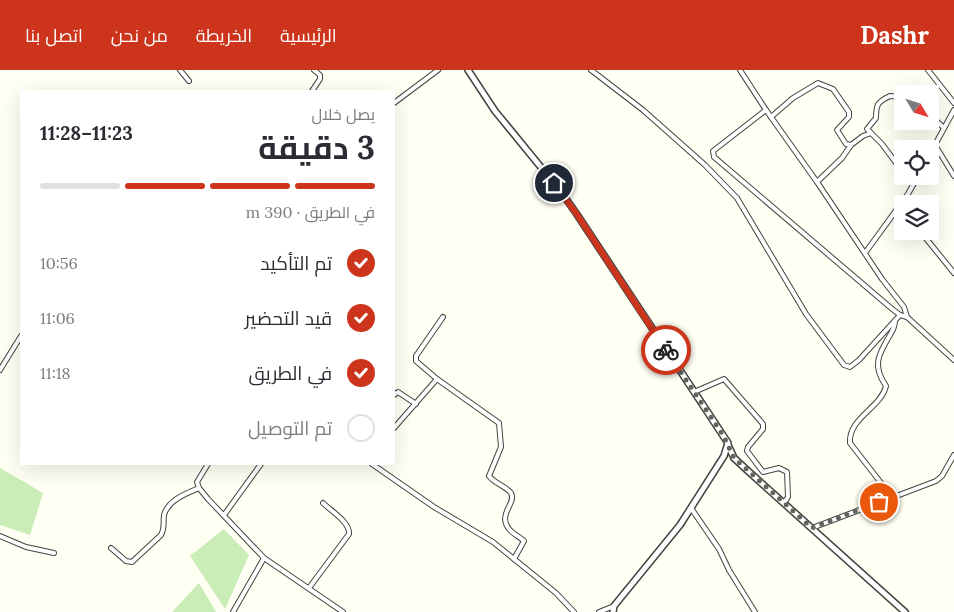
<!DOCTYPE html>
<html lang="ar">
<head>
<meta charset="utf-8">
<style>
	:root { --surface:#fff; --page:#f7f7f7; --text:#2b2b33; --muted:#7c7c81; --line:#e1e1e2; --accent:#cc341c }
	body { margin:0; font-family:Lora,Cairo,serif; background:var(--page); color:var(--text); direction:rtl; height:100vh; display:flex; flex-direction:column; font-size:19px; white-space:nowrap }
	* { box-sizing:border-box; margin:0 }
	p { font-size:16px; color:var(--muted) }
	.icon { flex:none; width:28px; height:28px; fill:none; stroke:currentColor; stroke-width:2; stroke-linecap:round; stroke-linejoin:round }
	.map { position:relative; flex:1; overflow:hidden; direction:ltr }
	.panel { position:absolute; left:20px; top:20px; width:375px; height:375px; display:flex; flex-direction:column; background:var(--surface); border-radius:0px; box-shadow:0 5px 20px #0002; direction:rtl }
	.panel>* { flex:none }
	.needle { width:32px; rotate:128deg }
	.fabs { position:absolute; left:894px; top:15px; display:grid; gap:10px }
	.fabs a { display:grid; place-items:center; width:45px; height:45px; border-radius:0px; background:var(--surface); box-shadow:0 5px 20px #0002; font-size:25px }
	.pin { position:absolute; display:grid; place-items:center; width:42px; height:42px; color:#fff; margin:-21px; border:2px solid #fff; border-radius:50%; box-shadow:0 1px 5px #0007 }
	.courier { position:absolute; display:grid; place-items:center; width:50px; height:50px; margin:-25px; border:4px solid #cc341c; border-radius:50%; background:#fff; color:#222; box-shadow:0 1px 6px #0007 }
	.overview em { font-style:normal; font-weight:700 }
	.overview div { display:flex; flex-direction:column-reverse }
	.overview { display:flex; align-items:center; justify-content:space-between; height:85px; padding:0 20px }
	h1 { font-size:32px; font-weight:700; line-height:38px }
	.bar { display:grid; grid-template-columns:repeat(4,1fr); gap:8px 5px; align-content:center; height:60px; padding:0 20px }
	.bar i { height:6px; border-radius:4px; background:var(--line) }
	.bar .active { background:var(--accent) }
	.bar p { grid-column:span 4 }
	ol { padding:0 20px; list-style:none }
	li { display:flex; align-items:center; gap:15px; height:55px }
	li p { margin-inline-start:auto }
	li .icon { padding:5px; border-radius:50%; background:var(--accent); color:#fff; stroke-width:4 }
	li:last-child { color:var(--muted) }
	li i { width:28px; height:28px; border:2px solid var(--line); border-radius:50% }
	header { display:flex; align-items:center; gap:30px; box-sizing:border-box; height:70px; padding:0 25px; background:var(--accent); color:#fff }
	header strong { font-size:24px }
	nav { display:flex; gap:28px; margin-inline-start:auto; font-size:18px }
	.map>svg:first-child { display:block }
</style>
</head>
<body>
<header>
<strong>Dashr</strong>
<nav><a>الرئيسية</a><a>الخريطة</a><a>من نحن</a><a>اتصل بنا</a></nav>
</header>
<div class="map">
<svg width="954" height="542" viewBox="0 0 954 542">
	<rect width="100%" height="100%" fill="#fffff3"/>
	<!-- green -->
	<g fill="#caedb8">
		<polygon points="0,398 43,423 30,465 0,455"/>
		<polygon points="224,459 249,485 225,539 190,486"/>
		<polygon points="199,513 216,542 172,542"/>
	</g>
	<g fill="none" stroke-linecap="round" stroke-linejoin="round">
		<defs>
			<g id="minor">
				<polyline points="180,0 189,11"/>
				<polyline points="591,0 643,40 705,95 737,128 806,244 844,295 850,297 859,290 900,245"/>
				<polyline points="740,0 766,40 817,112 882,209 904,237 907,247"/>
				<polyline points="928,0 954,33"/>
				<polyline points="312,21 320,9 320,5 314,0"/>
				<path d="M902,27L890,26C877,32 876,35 876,48L867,59L882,74L902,101"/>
				<polyline points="394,33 438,0"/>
				<polyline points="766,40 713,81 714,87 891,238 900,245 907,247 954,290"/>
				<polyline points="930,45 944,58"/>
				<polyline points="771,47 793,28 818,13 833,19 849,42 849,47 837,60 846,74 851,75 863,66 871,63"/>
				<polyline points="935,75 954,106"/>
				<polyline points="930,84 954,40"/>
				<polyline points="906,106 913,115"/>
				<polyline points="817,112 842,88 851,75"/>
				<polyline points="920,161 954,203"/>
				<polyline points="865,183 908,124 918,106"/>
				<path d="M443,247L416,286V291L437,309L499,353L501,377L489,406C495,414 506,416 511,423C517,433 497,444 509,459C513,464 520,467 524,471L514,489"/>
				<polyline points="0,300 21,266"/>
				<polyline points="694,322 724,309 763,354 763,359 748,377 747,381 763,402 779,398 787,402 788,427 784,433"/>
				<polyline points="394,325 398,322 416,334"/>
				<polyline points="394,358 437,309"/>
				<polyline points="208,394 197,412 199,418 208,429 264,488 343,542"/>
				<polyline points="372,394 434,437 493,472 556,523 574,542"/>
				<path d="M892,427L850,373C848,348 881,338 886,316C872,296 878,285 890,265C893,260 895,257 895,251"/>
				<polyline points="691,438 719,479 729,500 755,542"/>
				<polyline points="224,445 261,394"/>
				<polyline points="812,458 936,411 942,406 954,385"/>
				<polyline points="0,466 26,477 54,483"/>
				<path d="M111,478L126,491L132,492L161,465C165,458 163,452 164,445C168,430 187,423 199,418"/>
				<path d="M309,518L349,464C350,452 331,441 323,433"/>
				<polyline points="233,542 264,488"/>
				<polyline points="599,542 614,536"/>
			</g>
			<g id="tertiary">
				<polyline points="468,0 495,41 562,123 578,146 728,373 724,386 680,455 614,536 613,542"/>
				<polyline points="728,375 734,388 748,401 905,542"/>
			</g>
		</defs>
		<!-- minor casing -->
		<use href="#minor" stroke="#434343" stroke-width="6"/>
		<!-- tertiary casing -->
		<use href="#tertiary" stroke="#434343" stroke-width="8"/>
		<!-- minor -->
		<use href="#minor" stroke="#fff" stroke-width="4"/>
		<!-- tertiary -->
		<use href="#tertiary" stroke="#fff" stroke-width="5"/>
	</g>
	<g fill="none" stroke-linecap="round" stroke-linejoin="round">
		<!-- done -->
		<polyline stroke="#64645f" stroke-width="5" stroke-dasharray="0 9" points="666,280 723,365 734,388 812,458 879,432"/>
		<!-- route -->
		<polyline stroke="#cc341c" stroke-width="6" points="554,113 578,146 666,280"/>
	</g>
</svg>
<div class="fabs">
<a><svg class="needle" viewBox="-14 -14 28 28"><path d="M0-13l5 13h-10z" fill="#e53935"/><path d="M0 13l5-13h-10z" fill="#7c7c81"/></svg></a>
<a><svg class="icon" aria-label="locate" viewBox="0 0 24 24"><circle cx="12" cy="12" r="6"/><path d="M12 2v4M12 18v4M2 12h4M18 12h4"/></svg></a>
<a><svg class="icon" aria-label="layers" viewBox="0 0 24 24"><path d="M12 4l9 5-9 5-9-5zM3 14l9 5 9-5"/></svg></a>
</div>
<div class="pin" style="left:879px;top:432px;background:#ea580c"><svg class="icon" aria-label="bag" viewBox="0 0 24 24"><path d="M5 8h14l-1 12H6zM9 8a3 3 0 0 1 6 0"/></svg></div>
<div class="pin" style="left:554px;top:113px;background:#1f2937"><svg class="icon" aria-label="home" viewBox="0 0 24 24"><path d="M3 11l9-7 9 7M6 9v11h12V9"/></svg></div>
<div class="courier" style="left:666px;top:280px"><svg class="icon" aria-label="bike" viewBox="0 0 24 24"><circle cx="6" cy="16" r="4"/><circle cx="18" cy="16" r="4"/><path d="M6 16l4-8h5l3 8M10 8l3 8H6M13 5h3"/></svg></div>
<section class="panel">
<div class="overview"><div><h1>3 دقيقة</h1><p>يصل خلال</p></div><em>11:23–11:28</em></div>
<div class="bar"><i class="active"></i><i class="active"></i><i class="active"></i><i></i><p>في الطريق · 390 m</p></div>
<ol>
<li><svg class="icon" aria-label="check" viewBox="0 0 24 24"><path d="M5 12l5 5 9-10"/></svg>تم التأكيد<p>10:56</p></li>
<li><svg class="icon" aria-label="check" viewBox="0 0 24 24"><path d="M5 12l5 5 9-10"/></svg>قيد التحضير<p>11:06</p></li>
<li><svg class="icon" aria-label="check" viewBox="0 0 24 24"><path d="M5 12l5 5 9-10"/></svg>في الطريق<p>11:18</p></li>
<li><i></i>تم التوصيل</li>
</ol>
</section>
</div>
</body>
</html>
